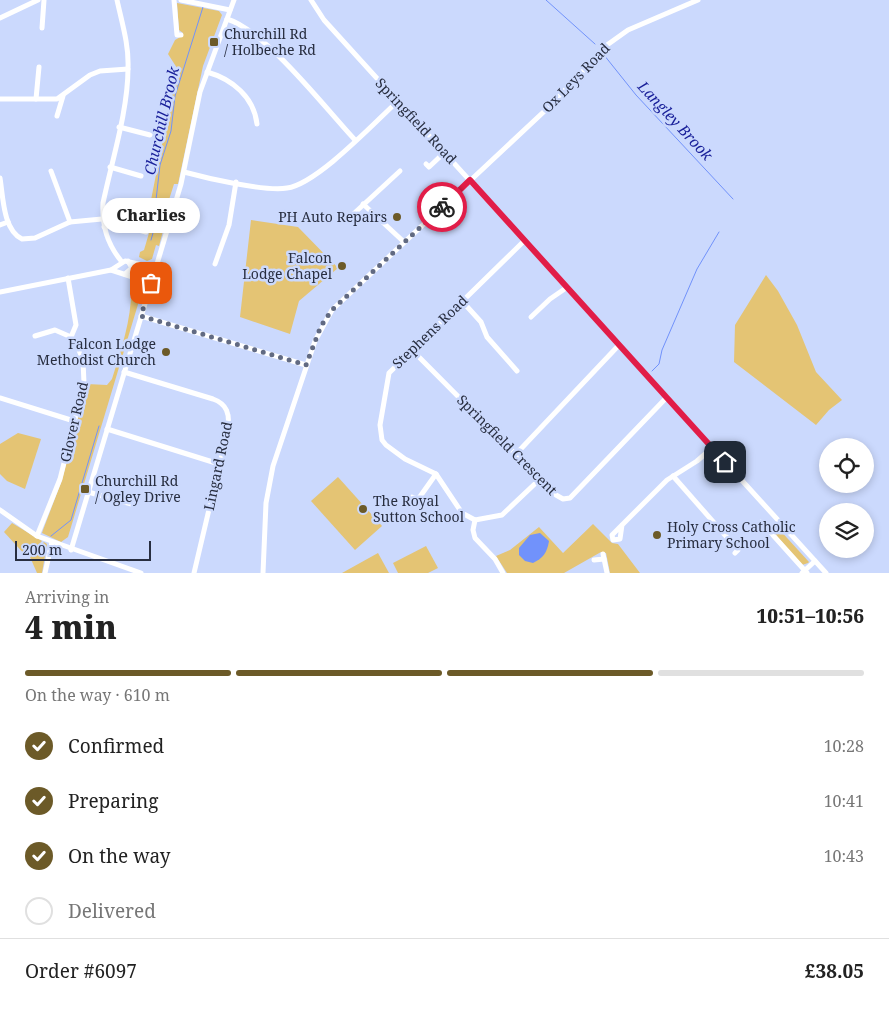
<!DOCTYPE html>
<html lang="en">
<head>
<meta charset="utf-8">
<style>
	:root { --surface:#fff; --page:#f6f6f6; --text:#222; --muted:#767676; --line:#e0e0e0; --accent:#6c5a28 }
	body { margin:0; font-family:"Noto Serif",serif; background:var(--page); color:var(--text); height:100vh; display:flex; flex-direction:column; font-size:19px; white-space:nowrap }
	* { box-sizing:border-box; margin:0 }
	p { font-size:16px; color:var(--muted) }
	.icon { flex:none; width:28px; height:28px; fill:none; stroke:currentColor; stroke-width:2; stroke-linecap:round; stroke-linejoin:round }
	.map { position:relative; height:573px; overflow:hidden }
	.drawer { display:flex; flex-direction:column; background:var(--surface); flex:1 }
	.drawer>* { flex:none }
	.tools { position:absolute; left:819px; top:438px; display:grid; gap:10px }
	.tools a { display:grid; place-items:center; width:55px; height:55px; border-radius:50%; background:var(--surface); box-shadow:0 2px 8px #0003; font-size:25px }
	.scale { position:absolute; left:15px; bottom:12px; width:136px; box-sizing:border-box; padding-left:5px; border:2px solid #282e40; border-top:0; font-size:14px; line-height:18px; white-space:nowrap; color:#282e40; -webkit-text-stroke:4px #cbd9fd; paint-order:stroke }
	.pin { position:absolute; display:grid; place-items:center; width:42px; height:42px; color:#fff; margin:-21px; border-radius:10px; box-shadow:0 2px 8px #0006 }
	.courier { position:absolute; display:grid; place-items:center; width:50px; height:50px; margin:-25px; border:4px solid #e11d48; border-radius:50%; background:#fff; color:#222; box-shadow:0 1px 6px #0007 }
	.bubble { position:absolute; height:35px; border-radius:18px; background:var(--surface); box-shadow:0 2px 8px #0003; font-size:16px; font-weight:800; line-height:35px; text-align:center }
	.headline em { font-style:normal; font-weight:800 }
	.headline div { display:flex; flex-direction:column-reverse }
	.headline { display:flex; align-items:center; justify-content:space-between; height:85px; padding:0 25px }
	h1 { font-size:32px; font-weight:800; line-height:38px }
	.bar { display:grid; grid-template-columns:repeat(4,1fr); gap:8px 5px; align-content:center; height:60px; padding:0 25px }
	.bar i { height:6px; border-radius:4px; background:var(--line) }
	.bar .on { background:var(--accent) }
	.bar p { grid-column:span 4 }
	.line { display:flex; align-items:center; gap:12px; padding:0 25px; border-top:1px solid var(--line) }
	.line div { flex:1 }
	ol { padding:0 25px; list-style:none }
	li { display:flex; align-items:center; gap:15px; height:55px }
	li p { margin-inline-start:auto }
	li .icon { padding:5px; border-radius:50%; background:var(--accent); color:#fff; stroke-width:4 }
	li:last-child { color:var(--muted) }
	li i { width:28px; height:28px; border:2px solid var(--line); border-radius:50% }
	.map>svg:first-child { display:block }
</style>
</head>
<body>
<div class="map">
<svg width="889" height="573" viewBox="0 0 889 573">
	<rect width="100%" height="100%" fill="#cbd9fd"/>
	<!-- green -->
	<g fill="#e4c474">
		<polygon points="177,3 219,11 222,15 203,66 178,184 174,184 167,206 169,208 159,246 156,245 152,259 147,261 139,257 140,252 144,250 154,216 151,200 177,68 168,54 175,40 182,36 183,33 179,30"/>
		<polygon points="251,220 298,227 338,268 299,301 290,334 240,317"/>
		<polygon points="766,275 778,291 797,325 816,372 842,400 829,410 816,425 734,362 735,325"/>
		<path d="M131,282L140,284L142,291L68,537L61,542L42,533L43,530L62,480L87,384L107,385L112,379C122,347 133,315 131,282Z"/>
		<polygon points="18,433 41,439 25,489 7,481 0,474 0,444"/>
		<polygon points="338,477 382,526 355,550 311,501"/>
		<polygon points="12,523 42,541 27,557 4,532"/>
		<polygon points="593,524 612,543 618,544 640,573 610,573 606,553 601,552 564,573 507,573 496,556 510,550 539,527 563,553"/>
		<polygon points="778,528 809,562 808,563 802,565 775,534"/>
		<polygon points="44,542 47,544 42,573 37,573 30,557"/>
		<polygon points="426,546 438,568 428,573 398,573 393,563"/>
		<polygon points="378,553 389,573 342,573"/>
	</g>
	<!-- water -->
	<path fill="#7192fb" d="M540,533L549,541C547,553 543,558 533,563L525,561L519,555V548L530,535Z"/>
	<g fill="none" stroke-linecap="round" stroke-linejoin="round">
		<!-- stream -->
		<g stroke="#7192fb" stroke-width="1">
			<polyline points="546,0 595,44"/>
			<polyline points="604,55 636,95 733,199"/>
			<polyline points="151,240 158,215 156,200 160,165 171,131 175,96 203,7"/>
			<polyline points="652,371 659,364 662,350 697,269 719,232"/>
			<polyline points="51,536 71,520 99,426"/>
		</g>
		<!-- minor -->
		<g stroke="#fff" stroke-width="5">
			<path d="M117,0C122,23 129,45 128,68C128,111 112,160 103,203C102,226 107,244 122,262"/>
			<polyline points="174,0 177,35 181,35"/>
			<polyline points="181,0 230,10"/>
			<polyline points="311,0 324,20 826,573"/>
			<polyline points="0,18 38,0"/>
			<path d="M227,19C266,31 325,108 355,140"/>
			<polyline points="42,28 44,0"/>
			<path d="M207,72C232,79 254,97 257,124"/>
			<polyline points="0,99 57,99 90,75 100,71 128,69"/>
			<polyline points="36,99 39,67"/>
			<polyline points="57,116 63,96"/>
			<polyline points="119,127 150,135"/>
			<polyline points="426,164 429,167 445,152"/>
			<polyline points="110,167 141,176"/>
			<polyline points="51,171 70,222"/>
			<path d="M184,172C206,178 266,192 287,188C317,184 374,123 398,101"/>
			<path d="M0,178C3,196 3,230 22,239L35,238L70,222L102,219"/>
			<polyline points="363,204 404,242"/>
			<polyline points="349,218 400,171"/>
			<polyline points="0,225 8,222"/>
			<polyline points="104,227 117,224 146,232"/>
			<polyline points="138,229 140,221"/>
			<polyline points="524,241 389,373 380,425 382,440 386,445 405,459 436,474 462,513 475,520 502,515 540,479"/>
			<polyline points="215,264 229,225 236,182"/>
			<polyline points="111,270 151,283"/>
			<polyline points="125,274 132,268 128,261"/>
			<polyline points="0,292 111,270 125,261 156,268"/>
			<polyline points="462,301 481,322 487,337 517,371"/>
			<polyline points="141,316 306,365"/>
			<polyline points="531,317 550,299 566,288"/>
			<polyline points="35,336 55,330 71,337"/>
			<polyline points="412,350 556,495 563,499 570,498 667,397"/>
			<path d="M124,372L213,399C227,404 230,414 228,429L194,573"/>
			<polyline points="0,398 74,421"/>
			<polyline points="107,429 219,464"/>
			<polyline points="516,454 619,345"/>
			<polyline points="673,476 738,550 735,553"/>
			<polyline points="88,492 135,505"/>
			<polyline points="412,497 424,501"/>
			<polyline points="419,498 436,474"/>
			<polyline points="0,510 37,536 141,573"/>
			<polyline points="475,520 473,530 475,538 495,559 503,573"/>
			<polyline points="761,522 807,573"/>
			<polyline points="622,525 620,539 613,540 612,535 667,480 697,461 712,448"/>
			<polyline points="37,536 60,479 84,383 83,361 76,342 71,337 76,325 68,278"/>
			<polyline points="71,550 181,184 200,92 234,0"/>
			<polyline points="603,554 607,573"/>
			<polyline points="594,560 604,559"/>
			<polyline points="45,573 52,542"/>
			<polyline points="263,573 266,503 273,466 315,341 332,310 551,105 607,45 628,30 698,0"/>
			<polyline points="802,573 815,561"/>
		</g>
	</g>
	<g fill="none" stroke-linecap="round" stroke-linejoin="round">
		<!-- done -->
		<polyline stroke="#616a82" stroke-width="5" stroke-dasharray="0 9" points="151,283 141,316 306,365 321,326 332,310 442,207"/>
		<!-- route -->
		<polyline stroke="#e11d48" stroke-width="6" points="442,207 470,180 725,462"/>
	</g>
	<!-- markers -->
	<g fill="#6c5a28" stroke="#cbd9fd" stroke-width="2">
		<rect x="209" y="37" width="10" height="10" rx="2.5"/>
		<circle cx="397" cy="217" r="5"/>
		<circle cx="342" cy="266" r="5"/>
		<circle cx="166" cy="352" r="5"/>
		<rect x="80" y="484" width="10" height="10" rx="2.5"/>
		<circle cx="363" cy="509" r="5"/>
		<circle cx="657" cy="535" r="5"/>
	</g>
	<g text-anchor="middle" stroke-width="5" stroke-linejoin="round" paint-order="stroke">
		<!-- poi labels -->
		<g font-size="14" fill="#282e40" stroke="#cbd9fd" text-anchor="start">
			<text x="224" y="39">Churchill Rd<tspan x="224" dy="16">/ Holbeche Rd</tspan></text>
			<text x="387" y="222" text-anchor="end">PH Auto Repairs</text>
			<text x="332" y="263" text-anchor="end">Falcon<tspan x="332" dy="16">Lodge Chapel</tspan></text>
			<text x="156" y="349" text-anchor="end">Falcon Lodge<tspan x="156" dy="16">Methodist Church</tspan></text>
			<text x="95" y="486">Churchill Rd<tspan x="95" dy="16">/ Ogley Drive</tspan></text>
			<text x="373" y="506">The Royal<tspan x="373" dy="16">Sutton School</tspan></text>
			<text x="667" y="532">Holy Cross Catholic<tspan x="667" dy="16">Primary School</tspan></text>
		</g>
		<!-- street labels -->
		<g font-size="14" fill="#282e40" stroke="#cbd9fd">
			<text transform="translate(576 78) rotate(-46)" y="5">Ox Leys Road</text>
			<text transform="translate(416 121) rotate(47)" y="5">Springfield Road</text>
			<text transform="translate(430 332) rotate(-44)" y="5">Stephens Road</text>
			<text transform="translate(74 422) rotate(-77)" y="5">Glover Road</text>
			<text transform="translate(507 445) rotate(45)" y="5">Springfield Crescent</text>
			<text transform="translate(218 466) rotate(-78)" y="5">Lingard Road</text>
		</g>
		<!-- water labels -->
		<g font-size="15" font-style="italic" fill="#181f99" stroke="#cbd9fd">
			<text transform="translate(162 121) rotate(-77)" y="5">Churchill Brook</text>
			<text transform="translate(675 121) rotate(47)" y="5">Langley Brook</text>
		</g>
	</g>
</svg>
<div class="tools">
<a><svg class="icon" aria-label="locate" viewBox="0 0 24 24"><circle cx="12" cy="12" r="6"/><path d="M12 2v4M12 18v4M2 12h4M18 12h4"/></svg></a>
<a><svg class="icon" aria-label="layers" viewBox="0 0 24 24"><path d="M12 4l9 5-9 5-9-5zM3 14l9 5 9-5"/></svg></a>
</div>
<div class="scale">200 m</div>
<div class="pin" style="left:151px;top:283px;background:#ea580c"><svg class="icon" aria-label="bag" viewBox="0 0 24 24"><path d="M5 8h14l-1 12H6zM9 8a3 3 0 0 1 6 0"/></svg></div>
<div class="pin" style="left:725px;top:462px;background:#1f2937"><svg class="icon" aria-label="home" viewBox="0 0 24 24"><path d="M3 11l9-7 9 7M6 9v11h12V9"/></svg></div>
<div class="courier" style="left:442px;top:207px"><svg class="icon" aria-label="bike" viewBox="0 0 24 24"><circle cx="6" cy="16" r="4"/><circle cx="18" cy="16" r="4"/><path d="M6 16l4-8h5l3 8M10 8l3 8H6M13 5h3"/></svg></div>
<div class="bubble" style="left:102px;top:198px;width:98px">Charlies</div>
</div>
<section class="drawer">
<div class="headline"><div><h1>4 min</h1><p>Arriving in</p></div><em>10:51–10:56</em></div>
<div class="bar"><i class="on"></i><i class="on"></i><i class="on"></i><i></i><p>On the way · 610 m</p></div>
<ol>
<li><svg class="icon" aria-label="check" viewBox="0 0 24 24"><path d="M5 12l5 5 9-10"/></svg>Confirmed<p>10:28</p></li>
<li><svg class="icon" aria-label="check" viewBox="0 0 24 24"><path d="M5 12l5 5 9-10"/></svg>Preparing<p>10:41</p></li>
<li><svg class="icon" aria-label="check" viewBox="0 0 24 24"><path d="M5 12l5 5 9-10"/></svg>On the way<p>10:43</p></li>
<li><i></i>Delivered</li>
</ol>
<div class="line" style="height:65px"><div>Order #6097</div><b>£38.05</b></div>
</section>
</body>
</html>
